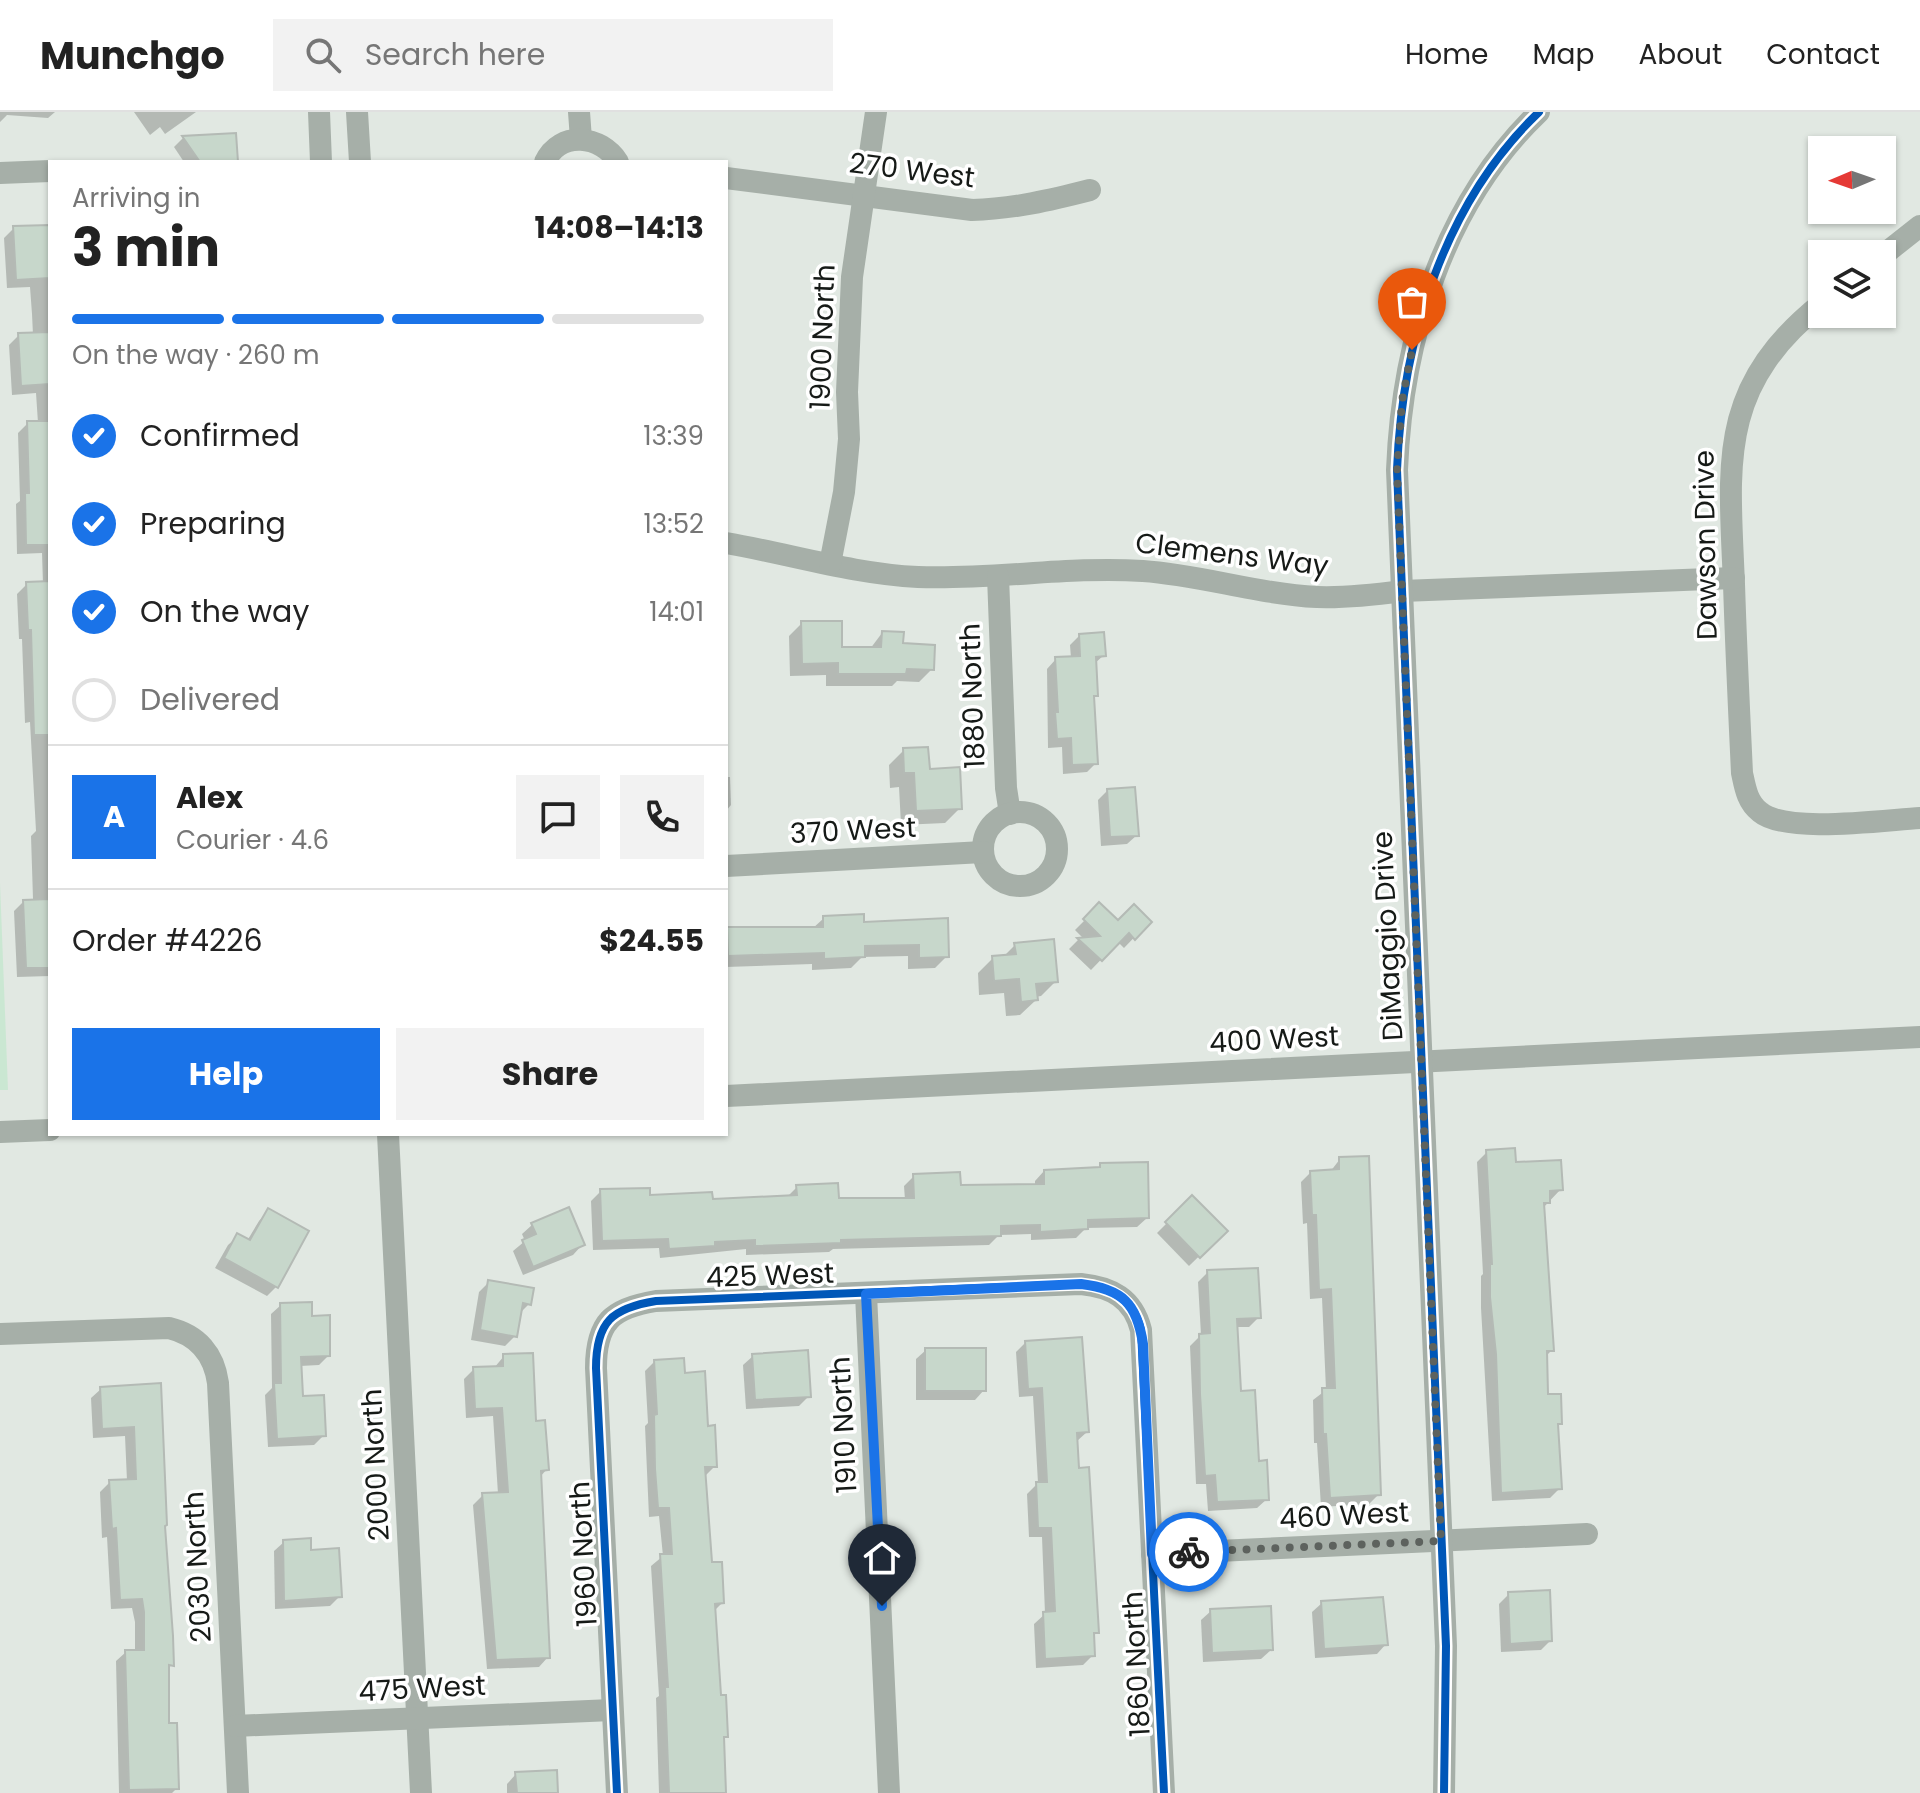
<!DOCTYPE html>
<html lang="en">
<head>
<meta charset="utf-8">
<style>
	:root { --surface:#fff; --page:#f2f2f2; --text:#222; --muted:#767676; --line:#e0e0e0; --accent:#1a73e8 }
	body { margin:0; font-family:Poppins,sans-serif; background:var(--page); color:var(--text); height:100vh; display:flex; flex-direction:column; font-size:30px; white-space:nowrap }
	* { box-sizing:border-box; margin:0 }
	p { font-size:26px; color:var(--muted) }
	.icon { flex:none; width:44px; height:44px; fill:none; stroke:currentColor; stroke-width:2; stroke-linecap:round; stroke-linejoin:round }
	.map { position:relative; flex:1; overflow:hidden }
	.sheet { position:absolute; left:48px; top:48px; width:680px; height:976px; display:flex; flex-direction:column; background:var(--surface); border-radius:0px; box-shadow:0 2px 6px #0004 }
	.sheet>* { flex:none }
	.needle { width:52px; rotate:268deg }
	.fabs { position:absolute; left:1808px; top:24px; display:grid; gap:16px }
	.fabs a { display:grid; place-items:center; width:88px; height:88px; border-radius:0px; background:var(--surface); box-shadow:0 2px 6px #0004; font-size:40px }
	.pin { position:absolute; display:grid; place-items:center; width:68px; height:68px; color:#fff; margin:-82px -34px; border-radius:50% 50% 50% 0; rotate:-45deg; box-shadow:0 0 8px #0007 }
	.pin .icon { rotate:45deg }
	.courier { position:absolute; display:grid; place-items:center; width:80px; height:80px; margin:-40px; border:6px solid #1a73e8; border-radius:50%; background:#fff; color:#222; box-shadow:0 2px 10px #0007 }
	.summary em { font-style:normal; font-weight:700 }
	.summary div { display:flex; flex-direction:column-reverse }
	.summary { display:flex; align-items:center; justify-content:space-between; height:136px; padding:0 24px }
	h1 { font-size:52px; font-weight:700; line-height:60px }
	.bar { display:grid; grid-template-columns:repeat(4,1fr); gap:12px 8px; align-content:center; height:96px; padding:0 24px }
	.bar i { height:10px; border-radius:6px; background:var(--line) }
	.bar .selected { background:var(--accent) }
	.bar p { grid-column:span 4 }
	.line { display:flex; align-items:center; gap:20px; padding:0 24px; border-top:2px solid var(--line) }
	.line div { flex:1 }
	.round { display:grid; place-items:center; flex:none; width:84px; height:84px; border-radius:0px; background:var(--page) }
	ol { padding:0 24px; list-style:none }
	li { display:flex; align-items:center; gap:24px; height:88px }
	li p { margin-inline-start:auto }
	li .icon { padding:8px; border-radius:50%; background:var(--accent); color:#fff; stroke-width:4 }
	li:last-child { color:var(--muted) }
	li i { width:44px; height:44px; border:4px solid var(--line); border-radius:50% }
	.button { display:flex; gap:16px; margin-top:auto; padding:16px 24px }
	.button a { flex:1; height:92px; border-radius:0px; background:var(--accent); color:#fff; font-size:32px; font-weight:700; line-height:92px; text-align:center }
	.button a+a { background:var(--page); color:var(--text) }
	header { display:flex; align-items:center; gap:48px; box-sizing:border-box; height:112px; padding:0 40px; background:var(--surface); border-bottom:2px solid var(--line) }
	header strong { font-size:38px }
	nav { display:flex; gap:44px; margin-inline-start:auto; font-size:28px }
	.search { width:560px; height:72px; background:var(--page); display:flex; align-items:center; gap:20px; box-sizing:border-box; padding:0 28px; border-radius:0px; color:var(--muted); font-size:30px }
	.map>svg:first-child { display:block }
</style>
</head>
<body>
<header>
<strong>Munchgo</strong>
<div class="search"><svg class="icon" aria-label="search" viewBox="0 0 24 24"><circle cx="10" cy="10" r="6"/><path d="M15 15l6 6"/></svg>Search here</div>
<nav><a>Home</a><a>Map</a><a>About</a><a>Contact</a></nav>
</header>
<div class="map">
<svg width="1920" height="1681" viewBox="0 0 1920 1681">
	<rect width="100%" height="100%" fill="#e1e8e2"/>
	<!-- green -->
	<polygon fill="#cae7d2" points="0,771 8,978 0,978"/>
	<!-- shadow -->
	<g fill="#0003">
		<polygon points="0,0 55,0 48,6 7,3 0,10"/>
		<polygon points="134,0 196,0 165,22 160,15 150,23"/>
		<polygon points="234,23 236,50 184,50 174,35 183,26"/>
		<polygon points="50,115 50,864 17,865 14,799 24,789 33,787 31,724 36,719 30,610 25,611 22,527 19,527 17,482 27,472 43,472 42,441 17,442 16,392 20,389 18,321 28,311 38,311 36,281 12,283 9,233 19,223 33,223 32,202 30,175 7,176 4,126 14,116"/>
		<polygon points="802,511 840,537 870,537 882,521 932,557 919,570 897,569 892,574 826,574 826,563 790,564 789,524"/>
		<polygon points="1080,523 1104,543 1094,552 1096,583 1092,587 1096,651 1087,660 1063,662 1062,635 1048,636 1047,557 1056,547 1071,546 1070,533"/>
		<polygon points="904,638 928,659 960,696 945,711 901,713 899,675 890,676 889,653"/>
		<polygon points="726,665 730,665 731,693 726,699"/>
		<polygon points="1108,678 1137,723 1127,732 1101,734 1098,688"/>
		<polygon points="1100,793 1118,811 1149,810 1124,836 1118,830 1091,858 1069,837 1078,828 1084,827 1075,818"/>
		<polygon points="824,806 862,812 946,808 947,844 935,856 908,857 908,844 862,845 851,856 812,858 812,852 726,855 728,817 812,817"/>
		<polygon points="1015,833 1056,869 1041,884 1035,885 1036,888 1020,903 1006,904 1004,881 979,883 978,861 993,846 1003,845"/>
		<polygon points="1487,1040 1561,1077 1543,1096 1552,1238 1545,1245 1546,1284 1560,1311 1556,1316 1560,1376 1550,1386 1492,1389 1481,1196 1481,1164 1483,1162 1477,1050"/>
		<polygon points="1340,1047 1379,1382 1369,1392 1321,1395 1317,1331 1314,1331 1313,1288 1326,1278 1322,1186 1310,1187 1307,1111 1303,1112 1301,1070 1310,1061 1330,1060"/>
		<polygon points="1101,1053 1147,1106 1137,1115 1086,1116 1076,1126 1031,1128 1031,1122 999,1123 989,1133 833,1137 829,1140 746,1143 746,1137 660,1146 659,1136 593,1138 591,1089 601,1079 711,1089 786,1086 797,1075 837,1088 905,1088 904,1074 914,1064 959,1075 1035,1074 1035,1069 1044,1059 1097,1057"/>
		<polygon points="1192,1086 1225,1119 1189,1154 1157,1121"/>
		<polygon points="268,1099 276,1175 267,1184 215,1156 228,1133 238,1124 247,1129 259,1109"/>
		<polygon points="532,1113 582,1133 573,1143 523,1163 513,1139 525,1129 522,1122"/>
		<polygon points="1208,1160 1259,1205 1249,1215 1236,1215 1239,1281 1267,1387 1257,1396 1208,1399 1206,1372 1196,1372 1190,1234 1201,1223 1198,1170"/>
		<polygon points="489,1170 529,1192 519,1202 515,1224 505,1234 471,1228 479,1180"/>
		<polygon points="281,1193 310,1206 328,1244 319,1253 300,1254 302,1286 324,1323 314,1333 268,1335 265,1283 272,1276 271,1202"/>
		<polygon points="1026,1230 1087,1320 1077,1329 1077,1358 1097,1520 1092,1526 1093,1543 1083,1553 1036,1556 1034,1512 1045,1502 1042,1425 1029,1425 1027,1382 1038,1371 1033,1284 1019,1285 1016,1240"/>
		<polygon points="926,1238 984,1278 975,1288 916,1288 916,1247"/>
		<polygon points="504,1244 534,1311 547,1357 540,1365 548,1545 539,1555 487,1557 473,1393 483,1383 498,1382 493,1304 466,1306 464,1267 474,1257 494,1256"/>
		<polygon points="753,1244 809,1284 799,1294 746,1297 743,1253"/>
		<polygon points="655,1249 683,1263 706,1316 715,1354 705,1364 710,1452 722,1491 713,1500 719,1586 726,1624 722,1629 724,1681 659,1681 656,1586 659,1584 651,1454 663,1444 659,1404 649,1405 645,1314 648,1311 645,1259"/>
		<polygon points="159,1273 172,1553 167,1557 167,1613 177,1676 172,1681 119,1681 116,1549 126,1540 135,1540 135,1510 132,1496 111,1497 107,1425 102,1426 100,1380 110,1370 127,1369 125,1324 93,1326 91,1286 101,1277"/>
		<polygon points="284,1430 310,1440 340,1484 330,1494 275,1497 274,1439"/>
		<polygon points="1509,1482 1550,1529 1541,1538 1501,1540 1499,1492"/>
		<polygon points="1322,1491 1386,1532 1377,1542 1315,1546 1312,1500"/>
		<polygon points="1211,1499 1271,1538 1261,1547 1203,1550 1201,1508"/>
		<polygon points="516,1662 556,1681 507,1681 507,1672"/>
	</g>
	<!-- building -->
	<g fill="#c7d7cb" stroke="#b4bab5" stroke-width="2">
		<polygon points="236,21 238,50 200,50 182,24"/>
		<polygon points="50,113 50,166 16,168 13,114"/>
		<polygon points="50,220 50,272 21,274 18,221"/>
		<polygon points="27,309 50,309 50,433 26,433 25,381 29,381"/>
		<polygon points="50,469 50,623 34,623 31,518 28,518 26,470"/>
		<polygon points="801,509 842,509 842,535 881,535 882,519 904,520 903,531 935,533 934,558 907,557 906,562 838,562 838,551 802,552"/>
		<polygon points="1104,520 1106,544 1096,545 1098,584 1094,584 1098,652 1072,653 1071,626 1057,627 1055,600 1058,600 1055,545 1080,544 1079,522"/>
		<polygon points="928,635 930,657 960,655 962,697 916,699 914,661 904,661 903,636"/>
		<polygon points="1135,675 1139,724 1110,725 1107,677"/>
		<polygon points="50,787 50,856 26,856 23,788"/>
		<polygon points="1099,790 1118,808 1134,792 1152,810 1135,828 1129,821 1102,849 1077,826 1100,824 1083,807"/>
		<polygon points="864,802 864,810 948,806 949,845 919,846 919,833 865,834 865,845 824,847 824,841 728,844 727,815 823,815 823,804"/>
		<polygon points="1054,827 1058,870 1036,872 1038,888 1021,890 1019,867 994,869 992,844 1016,842 1014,831"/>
		<polygon points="1515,1036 1516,1050 1561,1048 1563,1078 1550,1079 1550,1091 1544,1091 1554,1239 1547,1239 1548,1282 1561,1282 1562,1312 1558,1312 1562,1377 1501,1381 1496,1242 1490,1185 1490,1152 1492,1152 1486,1038"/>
		<polygon points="1369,1044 1381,1383 1330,1386 1326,1322 1323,1322 1322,1276 1335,1276 1331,1177 1319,1178 1316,1103 1312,1103 1310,1059 1339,1057 1339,1045"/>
		<polygon points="1148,1050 1149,1106 1088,1108 1088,1117 1040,1120 1040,1113 1001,1114 1001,1124 841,1128 841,1131 755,1134 755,1128 715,1130 715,1134 669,1137 668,1127 602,1129 600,1077 650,1076 650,1083 712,1080 713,1087 797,1083 796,1073 838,1071 839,1086 914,1086 913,1062 960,1060 961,1073 1044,1072 1044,1058 1100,1055 1100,1051"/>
		<polygon points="1192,1083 1228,1119 1200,1146 1165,1110"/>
		<polygon points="569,1095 585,1133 533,1155 522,1128 536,1122 531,1111"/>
		<polygon points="268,1096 309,1119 278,1176 224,1146 237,1121 250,1128"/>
		<polygon points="1258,1156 1261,1206 1237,1207 1241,1279 1255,1278 1259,1349 1267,1348 1269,1388 1217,1390 1215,1363 1205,1364 1200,1282 1199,1222 1210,1221 1207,1158"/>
		<polygon points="488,1168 534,1176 531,1193 523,1191 517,1225 480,1218"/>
		<polygon points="312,1190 312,1204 330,1203 330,1244 301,1245 303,1284 324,1283 326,1324 277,1327 274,1271 281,1271 280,1191"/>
		<polygon points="1082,1225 1089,1320 1077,1321 1079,1356 1089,1355 1099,1521 1094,1521 1095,1544 1045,1547 1043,1500 1055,1499 1051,1416 1038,1416 1036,1370 1047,1370 1042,1276 1028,1277 1025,1229"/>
		<rect x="925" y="1236" width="61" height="43"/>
		<polygon points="808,1238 811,1285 755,1288 752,1242"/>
		<polygon points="533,1241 536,1309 545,1308 549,1358 541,1359 550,1546 496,1548 482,1381 508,1380 502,1296 475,1297 473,1255 503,1254 503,1242"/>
		<polygon points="684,1246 685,1261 705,1259 708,1314 715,1313 717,1355 705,1355 712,1450 722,1450 724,1491 715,1492 721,1583 726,1583 728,1625 724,1625 726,1681 669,1681 665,1575 668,1575 660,1442 672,1442 669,1396 658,1396 655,1357 654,1303 657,1302 654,1248"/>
		<polygon points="161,1271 167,1413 165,1414 173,1524 174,1554 169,1553 169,1611 177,1611 179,1677 129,1678 125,1538 144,1538 144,1500 142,1487 120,1488 116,1416 112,1417 109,1368 136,1367 134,1315 102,1317 100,1275"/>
		<polygon points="311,1426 311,1438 339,1436 342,1485 284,1489 283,1428"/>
		<polygon points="1550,1478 1552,1529 1510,1532 1508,1480"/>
		<polygon points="1383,1485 1388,1533 1324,1537 1321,1489"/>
		<polygon points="1271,1494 1273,1538 1212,1541 1210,1497"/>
		<polygon points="557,1658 558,1681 517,1681 515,1660"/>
	</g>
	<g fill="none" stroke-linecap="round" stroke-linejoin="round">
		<!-- minor -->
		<g stroke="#a6afa8" stroke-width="22">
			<polyline points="319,0 321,50"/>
			<polyline points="357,0 360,50"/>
			<polyline points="579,0 581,27"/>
			<path d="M545,50C560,18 601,23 618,50"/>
			<polyline points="0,61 50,59"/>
			<path d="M726,66L972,98C1013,97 1051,88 1090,78"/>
			<polyline points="1882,144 1920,114"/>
			<path d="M1822,191C1717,275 1729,350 1734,472C1736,535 1739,598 1742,661C1745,675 1747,690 1760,700C1786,722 1884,708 1920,706"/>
			<path d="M726,431C790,442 853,462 918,465C993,468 1068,454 1143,459C1201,463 1258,482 1317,485C1346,486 1373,483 1402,479L1734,466"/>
			<polyline points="830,452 844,380 849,327 847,280 852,165 876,0"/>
			<polyline points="998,464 1006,676 1010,702"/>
			<circle cx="1020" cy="737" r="37"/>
			<polyline points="726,754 983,740"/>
			<polyline points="726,984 1920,925"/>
			<polyline points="0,1020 50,1018"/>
			<polyline points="388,1022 421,1681"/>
			<polyline points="866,1182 889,1681"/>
			<path d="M0,1222L169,1216C198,1223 214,1242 218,1271L238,1681"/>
			<polyline points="1152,1442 1587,1422"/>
			<polyline points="235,1614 612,1598"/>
			<path d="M617,1681L596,1256C596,1210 612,1196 656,1189L1081,1172C1111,1175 1133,1186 1141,1218L1164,1681"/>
			<path d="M1444,1681L1446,1534L1397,358C1402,229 1443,92 1539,0"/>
		</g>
		<defs>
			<g id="cycleway">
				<path d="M617,1681L596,1256C596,1210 612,1196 656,1189L1081,1172C1111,1175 1133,1186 1141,1218L1164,1681"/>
				<path d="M1444,1681L1446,1534L1397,358C1402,229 1443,92 1539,0"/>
			</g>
		</defs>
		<!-- cycleway casing -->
		<use href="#cycleway" stroke="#fff" stroke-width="13"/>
		<!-- cycleway -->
		<use href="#cycleway" stroke="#0057b8" stroke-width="8"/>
	</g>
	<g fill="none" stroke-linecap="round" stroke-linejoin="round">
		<!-- done -->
		<polyline stroke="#5d625e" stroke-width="8" stroke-dasharray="0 14.4" points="1189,1440 1441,1429 1397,358 1402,289 1412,238"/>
		<!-- route -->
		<path stroke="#1a73e8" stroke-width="10" d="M882,1494L866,1182L1081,1172C1122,1177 1137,1191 1143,1232L1152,1442L1189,1440"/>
	</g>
	<g text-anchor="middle" stroke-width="7" stroke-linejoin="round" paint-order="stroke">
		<!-- street labels -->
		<g font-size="28" fill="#161a17" stroke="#fff">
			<text transform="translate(912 58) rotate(7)" y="10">270 West</text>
			<text transform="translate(822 225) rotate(-88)" y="10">1900 North</text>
			<text transform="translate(1705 433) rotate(-91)" y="10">Dawson Drive</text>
			<text transform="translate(1232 442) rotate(7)" y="10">Clemens Way</text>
			<text transform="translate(972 584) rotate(-92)" y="10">1880 North</text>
			<text transform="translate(853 718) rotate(-3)" y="10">370 West</text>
			<text transform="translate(1387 824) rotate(-93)" y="10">DiMaggio Drive</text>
			<text transform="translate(1274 927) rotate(-3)" y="10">400 West</text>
			<text transform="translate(770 1163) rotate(-2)" y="10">425 West</text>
			<text transform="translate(843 1313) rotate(-93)" y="10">1910 North</text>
			<text transform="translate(375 1353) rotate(-93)" y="10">2000 North</text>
			<text transform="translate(1344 1403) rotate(-3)" y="10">460 West</text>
			<text transform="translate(583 1442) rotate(-93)" y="10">1960 North</text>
			<text transform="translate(197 1455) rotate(-93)" y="10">2030 North</text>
			<text transform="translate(1136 1552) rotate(-93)" y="10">1860 North</text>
			<text transform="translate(422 1576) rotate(-3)" y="10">475 West</text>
		</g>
	</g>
</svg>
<div class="fabs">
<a><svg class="needle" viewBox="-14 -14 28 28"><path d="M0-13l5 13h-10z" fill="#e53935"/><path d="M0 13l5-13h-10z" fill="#767676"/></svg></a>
<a><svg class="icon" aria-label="layers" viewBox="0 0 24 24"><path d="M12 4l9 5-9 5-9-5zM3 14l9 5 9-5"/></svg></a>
</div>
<div class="pin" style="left:1412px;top:238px;background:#ea580c"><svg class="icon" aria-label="bag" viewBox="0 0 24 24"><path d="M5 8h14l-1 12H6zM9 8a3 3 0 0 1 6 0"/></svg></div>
<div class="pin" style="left:882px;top:1494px;background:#1f2937"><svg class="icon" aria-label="home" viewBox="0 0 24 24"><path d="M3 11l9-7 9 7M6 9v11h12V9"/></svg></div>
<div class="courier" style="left:1189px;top:1440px"><svg class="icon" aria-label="bike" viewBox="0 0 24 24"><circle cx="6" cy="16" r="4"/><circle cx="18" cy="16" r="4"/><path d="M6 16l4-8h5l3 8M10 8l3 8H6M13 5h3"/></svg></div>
<section class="sheet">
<div class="summary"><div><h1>3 min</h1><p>Arriving in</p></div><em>14:08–14:13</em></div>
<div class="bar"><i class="selected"></i><i class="selected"></i><i class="selected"></i><i></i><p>On the way · 260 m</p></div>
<ol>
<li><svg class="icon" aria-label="check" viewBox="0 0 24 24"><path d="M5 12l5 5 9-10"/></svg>Confirmed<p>13:39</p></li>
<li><svg class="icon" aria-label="check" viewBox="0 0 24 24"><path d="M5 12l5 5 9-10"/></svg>Preparing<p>13:52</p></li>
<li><svg class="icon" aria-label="check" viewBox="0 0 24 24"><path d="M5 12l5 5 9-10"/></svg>On the way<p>14:01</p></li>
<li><i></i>Delivered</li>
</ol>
<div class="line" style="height:144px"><b class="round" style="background:var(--accent);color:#fff">A</b><div><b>Alex</b><p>Courier · 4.6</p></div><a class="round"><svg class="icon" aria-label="chat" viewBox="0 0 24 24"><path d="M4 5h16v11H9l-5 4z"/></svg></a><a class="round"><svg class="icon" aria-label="phone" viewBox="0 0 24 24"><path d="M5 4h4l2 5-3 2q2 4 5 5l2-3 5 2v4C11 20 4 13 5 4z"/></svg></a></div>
<div class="line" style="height:104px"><div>Order #4226</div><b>$24.55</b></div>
<div class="button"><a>Help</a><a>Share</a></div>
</section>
</div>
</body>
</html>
